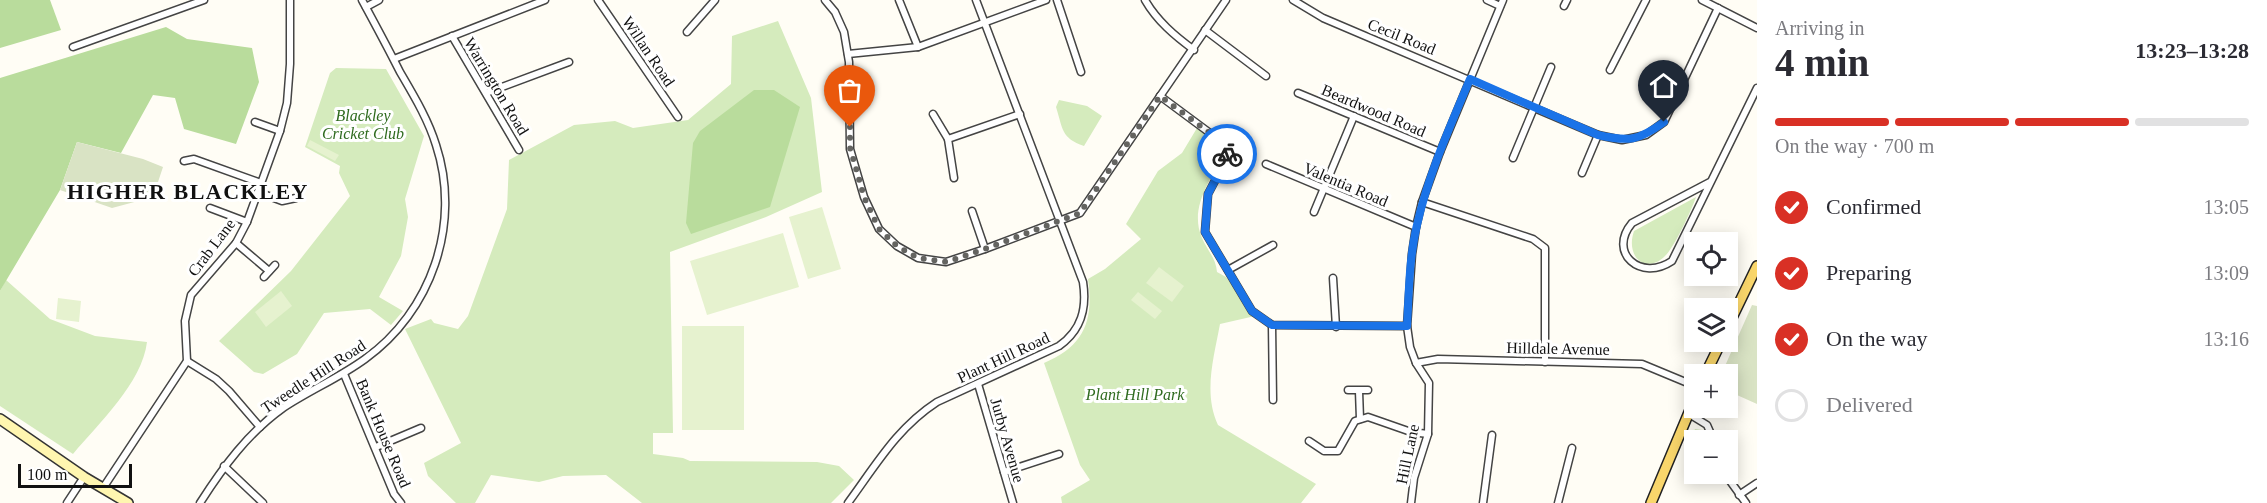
<!DOCTYPE html>
<html lang="en">
<head>
<meta charset="utf-8">
<style>
	:root { --surface:#fff; --page:#f2f2f3; --text:#2b2b33; --muted:#7c7c81; --line:#e1e1e2; --accent:#d93025 }
	body { margin:0; font-family:Georgia,serif; background:var(--page); color:var(--text); height:100vh; display:flex; flex-direction:column; font-size:22px; white-space:nowrap }
	* { box-sizing:border-box; margin:0 }
	p { font-size:20px; color:var(--muted) }
	.icon { flex:none; width:33px; height:33px; fill:none; stroke:currentColor; stroke-width:2; stroke-linecap:round; stroke-linejoin:round }
	.map { position:relative; flex:1; overflow:hidden }
	.drawer { display:flex; flex-direction:column; background:var(--surface); width:510px }
	.drawer>* { flex:none }
	.tools { position:absolute; left:1684px; top:232px; display:grid; gap:12px }
	.tools a { display:grid; place-items:center; width:54px; height:54px; border-radius:0px; background:var(--surface); box-shadow:0 3px 15px #0003; font-size:30px }
	.scale { position:absolute; left:18px; bottom:15px; width:114px; box-sizing:border-box; padding-left:6px; border:3px solid #111; border-top:0; font-size:16px; line-height:21px; white-space:nowrap; color:#111; -webkit-text-stroke:4px #fff; paint-order:stroke }
	.pin { position:absolute; display:grid; place-items:center; width:51px; height:51px; color:#fff; margin:-62px -26px; border-radius:50% 50% 50% 0; rotate:-45deg; box-shadow:0 0 6px #0007 }
	.pin .icon { rotate:45deg }
	.courier { position:absolute; display:grid; place-items:center; width:60px; height:60px; margin:-30px; border:4px solid #1a73e8; border-radius:50%; background:#fff; color:#222; box-shadow:0 2px 8px #0007 }
	.head em { font-style:normal; font-weight:600 }
	.head div { display:flex; flex-direction:column-reverse }
	.head { display:flex; align-items:center; justify-content:space-between; height:102px; padding:0 18px }
	h1 { font-size:39px; font-weight:600; line-height:45px }
	.bar { display:grid; grid-template-columns:repeat(4,1fr); gap:9px 6px; align-content:center; height:72px; padding:0 18px }
	.bar i { height:8px; border-radius:4px; background:var(--line) }
	.bar .on { background:var(--accent) }
	.bar p { grid-column:span 4 }
	ol { padding:0 18px; list-style:none }
	li { display:flex; align-items:center; gap:18px; height:66px }
	li p { margin-inline-start:auto }
	li .icon { padding:6px; border-radius:50%; background:var(--accent); color:#fff; stroke-width:4 }
	li:last-child { color:var(--muted) }
	li i { width:33px; height:33px; border:3px solid var(--line); border-radius:50% }
	main { display:flex; flex:1; min-height:0 }
	.map>svg:first-child { display:block }
</style>
</head>
<body>
<main>
<div class="map">
<svg width="1757" height="503" viewBox="0 0 1757 503">
	<rect width="100%" height="100%" fill="#fffdf5"/>
	<!-- green -->
	<g fill="#d5ebbd">
		<polygon points="778,21 811,98 822,192 766,217 670,252 673,433 653,433 653,454 683,458 690,461 817,462 839,466 854,480 831,503 642,503 606,475 563,476 539,482 491,475 475,503 456,503 428,476 424,463 461,443 405,329 431,319 434,323 458,329 468,316 507,209 509,160 574,125 615,121 633,128 688,120 731,84 732,36"/>
		<polygon points="336,68 386,69 424,136 405,199 408,217 401,256 379,297 403,311 391,325 370,309 324,313 297,354 263,374 254,372 219,341 291,271 350,196 339,173 340,166 305,147 330,73"/>
		<path d="M1059,100L1087,106L1102,116L1084,146C1061,138 1063,129 1056,107Z"/>
		<path d="M1197,128L1218,143L1223,155C1210,181 1189,208 1202,238C1207,250 1216,258 1217,272L1226,277L1255,316L1220,324C1214,357 1203,393 1218,425L1316,484L1301,503H1062L1061,497L1090,480L1080,465L1044,363C1084,346 1094,321 1088,279L1105,269L1141,239L1126,224L1158,171L1182,153Z"/>
		<path d="M1696,197C1692,209 1674,248 1665,256C1646,275 1625,257 1634,231Z"/>
		<path d="M6,280L50,319L95,336L147,342C142,383 99,423 73,454L0,406V291Z"/>
		<polygon points="1695,429 1702,430 1707,441 1695,441 1695,456 1685,451"/>
	</g>
	<!-- forest -->
	<g fill="#b9dc9c">
		<polygon points="0,0 50,0 61,30 0,48"/>
		<polygon points="166,27 187,39 252,48 259,82 236,144 184,129 175,98 153,95 121,153 77,142 60,190 0,291 0,78"/>
		<polygon points="754,90 774,90 800,107 770,207 691,234 686,223 693,143 700,131"/>
	</g>
	<!-- cemetery -->
	<g fill="#d9e3c4">
		<polygon points="77,142 143,159 163,167 153,197 112,208 60,190"/>
		<polygon points="1752,305 1757,306 1757,404 1728,391 1728,375 1721,375"/>
	</g>
	<!-- pitch -->
	<g fill="#e6f2cf">
		<polygon points="310,140 339,155 335,161 307,146"/>
		<polygon points="822,207 841,269 808,279 789,217"/>
		<polygon points="783,233 799,287 707,315 690,261"/>
		<polygon points="1159,267 1184,286 1172,302 1146,283"/>
		<polygon points="281,291 292,306 266,327 255,312"/>
		<polygon points="1138,292 1162,311 1155,319 1131,300"/>
		<polygon points="58,298 81,301 79,322 56,319"/>
		<rect x="682" y="326" width="62" height="104"/>
	</g>
	<g fill="none" stroke-linecap="round" stroke-linejoin="round">
		<defs>
			<g id="street">
				<polyline points="598,0 678,117"/>
				<polyline points="825,0 835,12 844,32 849,62 850,149 864,197 879,229 897,246 918,258 946,262 985,249 1080,213 1226,0"/>
				<polyline points="899,0 918,47"/>
				<polyline points="1057,0 1081,72"/>
				<path d="M1145,0C1157,21 1175,36 1194,50"/>
				<polyline points="1293,0 1323,18 1598,135 1622,140 1646,135 1664,122 1718,8"/>
				<polyline points="1487,0 1500,6"/>
				<polyline points="1702,0 1757,28"/>
				<polyline points="1564,6 1567,0"/>
				<polyline points="366,7 379,0"/>
				<polyline points="1205,30 1266,76"/>
				<polyline points="687,32 715,0"/>
				<polyline points="452,36 519,150"/>
				<polyline points="73,47 204,0"/>
				<polyline points="848,54 918,47 1046,0"/>
				<polyline points="394,59 545,0"/>
				<polyline points="1610,70 1646,0"/>
				<polyline points="486,93 569,62"/>
				<polyline points="1298,93 1440,152"/>
				<polyline points="1160,96 1222,142 1228,156 1208,194 1205,232 1252,311 1272,325 1407,326"/>
				<polyline points="933,114 948,139"/>
				<polyline points="255,122 280,131"/>
				<polyline points="1513,158 1551,67"/>
				<polyline points="184,161 194,159 261,183"/>
				<polyline points="1266,164 1416,227"/>
				<polyline points="1582,173 1598,135"/>
				<polyline points="954,178 948,139 1020,114"/>
				<path d="M1710,182L1632,223C1607,253 1641,282 1672,261L1757,88"/>
				<polyline points="258,192 282,201 296,198"/>
				<polyline points="1422,202 1533,239 1545,248 1545,362"/>
				<polyline points="210,208 247,222"/>
				<polyline points="972,211 985,249"/>
				<polyline points="1314,212 1354,116"/>
				<polyline points="236,243 269,271"/>
				<polyline points="1228,270 1273,245"/>
				<polyline points="264,277 275,265"/>
				<polyline points="1333,278 1336,327"/>
				<polyline points="1272,325 1273,400"/>
				<polyline points="187,361 216,379 229,391 260,427"/>
				<polyline points="1416,363 1438,359 1642,364 1695,386"/>
				<polyline points="344,374 394,494 401,503"/>
				<polyline points="978,384 1013,503"/>
				<polyline points="1348,390 1368,390"/>
				<polyline points="1359,391 1360,419"/>
				<polyline points="1689,414 1707,425 1714,441"/>
				<polyline points="1309,441 1324,451 1338,451 1355,421 1368,417 1411,432 1428,434"/>
				<polyline points="376,447 421,428"/>
				<polyline points="224,466 263,503"/>
				<polyline points="1004,472 1059,454"/>
				<polyline points="1725,474 1746,503"/>
				<polyline points="103,488 187,361 185,321 191,295 236,243 247,222 280,131 287,103 290,64 290,0"/>
				<polyline points="1739,495 1757,483"/>
				<polyline points="67,503 84,477"/>
				<path d="M200,503C223,467 248,433 283,408C310,390 339,378 365,359C431,312 462,224 436,145C428,119 414,96 400,72C388,48 375,24 362,0"/>
				<path d="M848,503C876,465 897,428 937,402L1059,346C1082,330 1087,308 1083,282L976,0"/>
				<polyline points="1411,503 1414,478 1428,434 1429,383 1416,363 1410,347 1407,326 1412,254 1416,227 1422,202 1440,152 1503,0"/>
				<polyline points="1483,503 1492,435"/>
				<polyline points="1558,503 1572,448"/>
			</g>
			<polyline id="secondary" points="0,419 84,477 128,503"/>
			<g id="primary">
				<polyline points="1728,326 1757,266"/>
				<polyline points="1705,375 1721,342"/>
				<polyline points="1651,503 1695,398"/>
			</g>
		</defs>
		<!-- street casing -->
		<use href="#street" stroke="#444" stroke-width="9"/>
		<!-- secondary casing -->
		<use href="#secondary" stroke="#333" stroke-width="12"/>
		<!-- primary casing -->
		<use href="#primary" stroke="#222" stroke-width="12"/>
		<!-- street -->
		<use href="#street" stroke="#fff" stroke-width="6"/>
		<!-- secondary -->
		<use href="#secondary" stroke="#fff6b0" stroke-width="9"/>
		<!-- primary -->
		<use href="#primary" stroke="#f9d66b" stroke-width="9"/>
	</g>
	<g fill="none" stroke-linecap="round" stroke-linejoin="round">
		<!-- done -->
		<polyline stroke="#646461" stroke-width="6" stroke-dasharray="0 10.8" points="850,127 850,148 855,165 864,197 879,229 897,246 918,258 946,262 985,249 1080,213 1160,96 1222,142 1227,154"/>
		<!-- route -->
		<path stroke="#1a73e8" stroke-width="8" d="M1227,154L1228,156L1208,194L1205,232L1252,311L1272,325L1407,326C1409,292 1409,258 1417,225C1428,175 1450,127 1470,79L1598,135C1629,142 1638,141 1664,122"/>
	</g>
	<g text-anchor="middle" stroke-width="6" stroke-linejoin="round" paint-order="stroke">
		<!-- street labels -->
		<g font-size="16" fill="#111" stroke="#fff">
			<text transform="translate(1402 36) rotate(22)" y="6">Cecil Road</text>
			<text transform="translate(649 51) rotate(56)" y="6">Willan Road</text>
			<text transform="translate(497 86) rotate(59)" y="6">Warrington Road</text>
			<text transform="translate(1374 110) rotate(23)" y="6">Beardwood Road</text>
			<text transform="translate(1346 184) rotate(23)" y="6">Valentia Road</text>
			<text transform="translate(211 247) rotate(-53)" y="6">Crab Lane</text>
			<text transform="translate(1558 348) rotate(1)" y="6">Hilldale Avenue</text>
			<text transform="translate(1003 357) rotate(-25)" y="6">Plant Hill Road</text>
			<text transform="translate(313 376) rotate(-33)" y="6">Tweedle Hill Road</text>
			<text transform="translate(384 433) rotate(67)" y="6">Bank House Road</text>
			<text transform="translate(1008 440) rotate(74)" y="6">Jurby Avenue</text>
			<text transform="translate(1407 454) rotate(-78)" y="6">Hill Lane</text>
		</g>
		<!-- park labels -->
		<g font-size="16" font-style="italic" fill="#2f6b1f" stroke="#fff">
			<text x="363" y="121">Blackley<tspan x="363" dy="18">Cricket Club</tspan></text>
			<text x="1135" y="400">Plant Hill Park</text>
		</g>
		<!-- district labels -->
		<g font-size="22" font-weight="bold" letter-spacing="1.5" fill="#111" stroke="#fff">
			<text x="188" y="199">HIGHER BLACKLEY</text>
		</g>
	</g>
</svg>
<div class="tools">
<a><svg class="icon" aria-label="locate" viewBox="0 0 24 24"><circle cx="12" cy="12" r="6"/><path d="M12 2v4M12 18v4M2 12h4M18 12h4"/></svg></a>
<a><svg class="icon" aria-label="layers" viewBox="0 0 24 24"><path d="M12 4l9 5-9 5-9-5zM3 14l9 5 9-5"/></svg></a>
<a>+</a>
<a>−</a>
</div>
<div class="scale">100 m</div>
<div class="pin" style="left:850px;top:127px;background:#ea580c"><svg class="icon" aria-label="bag" viewBox="0 0 24 24"><path d="M5 8h14l-1 12H6zM9 8a3 3 0 0 1 6 0"/></svg></div>
<div class="pin" style="left:1664px;top:122px;background:#1f2937"><svg class="icon" aria-label="home" viewBox="0 0 24 24"><path d="M3 11l9-7 9 7M6 9v11h12V9"/></svg></div>
<div class="courier" style="left:1227px;top:154px"><svg class="icon" aria-label="bike" viewBox="0 0 24 24"><circle cx="6" cy="16" r="4"/><circle cx="18" cy="16" r="4"/><path d="M6 16l4-8h5l3 8M10 8l3 8H6M13 5h3"/></svg></div>
</div>
<section class="drawer">
<div class="head"><div><h1>4 min</h1><p>Arriving in</p></div><em>13:23–13:28</em></div>
<div class="bar"><i class="on"></i><i class="on"></i><i class="on"></i><i></i><p>On the way · 700 m</p></div>
<ol>
<li><svg class="icon" aria-label="check" viewBox="0 0 24 24"><path d="M5 12l5 5 9-10"/></svg>Confirmed<p>13:05</p></li>
<li><svg class="icon" aria-label="check" viewBox="0 0 24 24"><path d="M5 12l5 5 9-10"/></svg>Preparing<p>13:09</p></li>
<li><svg class="icon" aria-label="check" viewBox="0 0 24 24"><path d="M5 12l5 5 9-10"/></svg>On the way<p>13:16</p></li>
<li><i></i>Delivered</li>
</ol>
</section>
</main>
</body>
</html>
